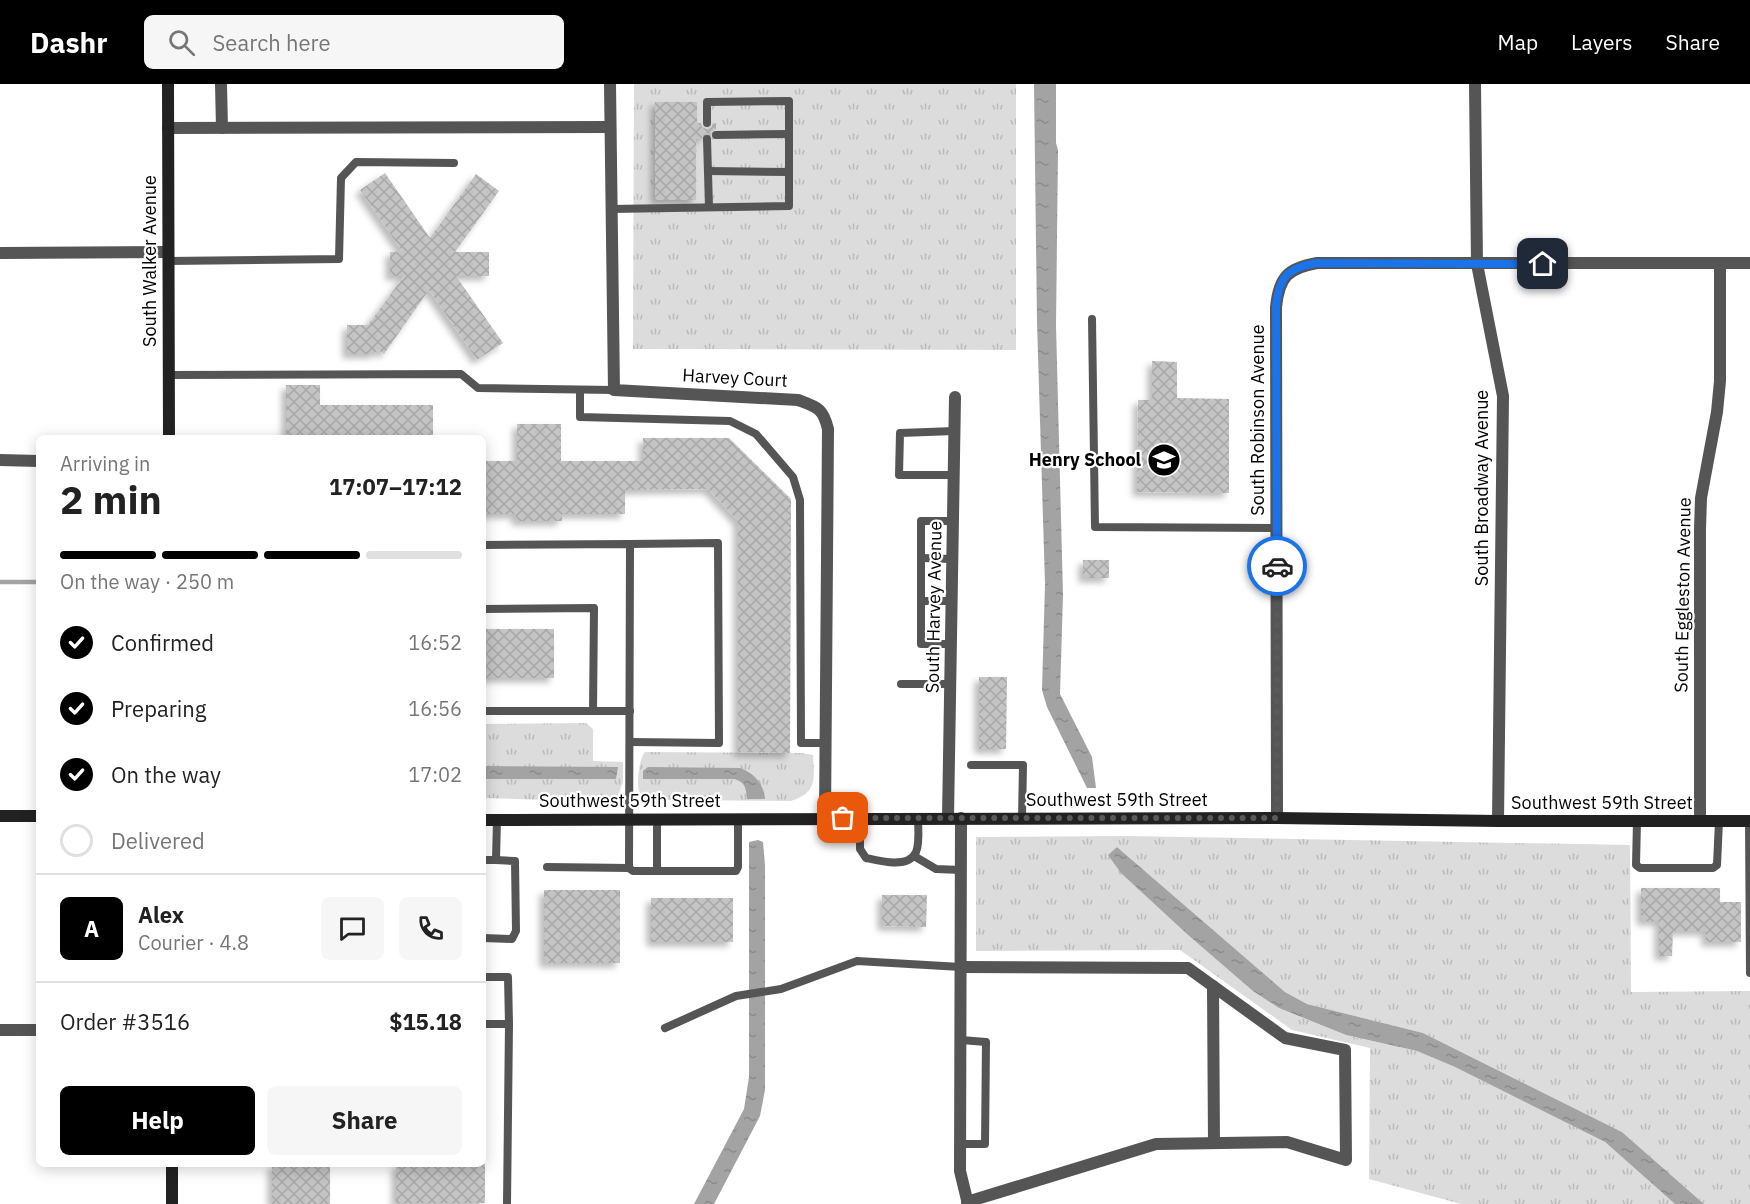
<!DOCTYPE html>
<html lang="en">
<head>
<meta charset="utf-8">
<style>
	:root { --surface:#fff; --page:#f6f6f6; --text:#222; --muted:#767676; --line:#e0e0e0; --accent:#000 }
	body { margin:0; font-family:"IBM Plex Sans",sans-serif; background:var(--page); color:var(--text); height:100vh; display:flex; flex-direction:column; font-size:22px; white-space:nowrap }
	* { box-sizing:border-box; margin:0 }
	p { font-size:20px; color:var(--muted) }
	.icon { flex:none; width:33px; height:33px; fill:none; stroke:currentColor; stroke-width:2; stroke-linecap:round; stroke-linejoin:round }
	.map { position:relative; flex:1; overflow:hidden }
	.side { position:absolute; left:36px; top:351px; width:450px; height:732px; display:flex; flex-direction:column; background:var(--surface); border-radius:9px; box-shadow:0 3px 15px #0003 }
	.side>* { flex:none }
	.pin { position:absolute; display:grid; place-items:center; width:51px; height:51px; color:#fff; margin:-26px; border-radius:12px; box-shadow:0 3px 9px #0006 }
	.courier { position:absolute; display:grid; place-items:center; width:60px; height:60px; margin:-30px; border:4px solid #1a73e8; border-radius:50%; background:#fff; color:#222; box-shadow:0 2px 8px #0007 }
	.headline em { font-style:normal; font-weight:700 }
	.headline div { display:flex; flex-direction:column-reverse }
	.headline { display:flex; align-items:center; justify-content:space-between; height:102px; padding:0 24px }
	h1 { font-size:39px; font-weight:700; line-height:45px }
	.bar { display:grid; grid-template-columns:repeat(4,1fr); gap:9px 6px; align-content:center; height:72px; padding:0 24px }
	.bar i { height:8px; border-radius:4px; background:var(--line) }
	.bar .active { background:var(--accent) }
	.bar p { grid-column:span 4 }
	.line { display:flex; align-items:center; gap:15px; padding:0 24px; border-top:2px solid var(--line) }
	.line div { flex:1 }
	.round { display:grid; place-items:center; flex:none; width:63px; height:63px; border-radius:9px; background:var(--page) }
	ol { padding:0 24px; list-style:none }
	li { display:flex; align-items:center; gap:18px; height:66px }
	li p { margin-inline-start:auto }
	li .icon { padding:6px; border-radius:50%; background:var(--accent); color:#fff; stroke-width:4 }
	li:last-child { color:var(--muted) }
	li i { width:33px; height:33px; border:3px solid var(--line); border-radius:50% }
	.action { display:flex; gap:12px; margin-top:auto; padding:12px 24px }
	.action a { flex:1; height:69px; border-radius:9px; background:var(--accent); color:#fff; font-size:24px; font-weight:700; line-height:69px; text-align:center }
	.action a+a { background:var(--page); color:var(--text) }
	header { display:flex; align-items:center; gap:36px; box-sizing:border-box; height:84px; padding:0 30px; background:var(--accent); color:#fff }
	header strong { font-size:28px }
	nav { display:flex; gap:33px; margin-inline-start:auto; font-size:21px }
	.search { width:420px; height:54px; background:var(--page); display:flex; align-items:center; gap:15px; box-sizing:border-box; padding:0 21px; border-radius:9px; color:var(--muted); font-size:22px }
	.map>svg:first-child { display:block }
</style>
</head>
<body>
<header>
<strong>Dashr</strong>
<div class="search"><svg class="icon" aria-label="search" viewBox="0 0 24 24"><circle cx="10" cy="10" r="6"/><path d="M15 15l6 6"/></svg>Search here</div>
<nav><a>Map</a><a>Layers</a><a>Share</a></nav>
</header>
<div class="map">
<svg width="1750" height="1120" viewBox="0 0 1750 1120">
	<defs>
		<pattern id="grass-tufts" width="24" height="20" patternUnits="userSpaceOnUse" patternTransform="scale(1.5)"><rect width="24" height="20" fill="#dcdcdc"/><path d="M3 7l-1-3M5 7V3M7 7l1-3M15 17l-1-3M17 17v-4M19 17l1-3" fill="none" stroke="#bbb"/></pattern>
		<pattern id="water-ripples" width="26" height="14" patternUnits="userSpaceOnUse" patternTransform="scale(1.5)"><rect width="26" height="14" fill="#a3a3a3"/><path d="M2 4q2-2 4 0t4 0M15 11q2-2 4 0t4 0" fill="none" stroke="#8b8b8b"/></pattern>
		<pattern id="building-cross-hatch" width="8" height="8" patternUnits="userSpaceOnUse" patternTransform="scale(1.5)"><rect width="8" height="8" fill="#c4c4c4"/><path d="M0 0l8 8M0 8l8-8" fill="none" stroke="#a7a7a7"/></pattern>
		<filter id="shadow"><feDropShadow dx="-4.5" dy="4.5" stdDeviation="3" flood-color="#0004"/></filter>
	</defs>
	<rect width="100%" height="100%" fill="#fff"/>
	<!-- grass -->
	<g fill="url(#grass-tufts)">
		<polygon points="634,0 1016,0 1016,266 633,265"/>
		<polygon points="586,639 593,645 593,677 623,678 623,697 618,713 609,718 483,714 483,640"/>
		<path d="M645,668L802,669L813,671C814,695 818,708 791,717L661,716C655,715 645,716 641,711C635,704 639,674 645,668Z"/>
		<polygon points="1128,752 1630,761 1631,908 1750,907 1750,1120 1704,1120 1622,1048 1423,949 1307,920 1285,908 1117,763 1108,771 1279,924 1346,951 1417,967 1455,983 1605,1058 1675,1120 1461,1120 1369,1095 1370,964 1292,946 1180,866 976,867 976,753"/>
	</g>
	<!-- water -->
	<g fill="url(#water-ripples)">
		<polygon points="1034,0 1056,0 1056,59 1058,66 1056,241 1063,511 1060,610 1092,673 1096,704 1087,704 1047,623 1042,606 1045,500 1037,238"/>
		<polygon points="483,682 618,683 616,695 483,695"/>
		<path d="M648,683L740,684C754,689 764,700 765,715H747C746,703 745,698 734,695H643V687Z"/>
		<polygon points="758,756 763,758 765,781 765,1006 760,1032 714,1120 694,1120 744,1025 749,993 749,758"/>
		<polygon points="1117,763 1285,908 1307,920 1423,949 1622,1048 1704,1120 1675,1120 1605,1058 1455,983 1417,967 1346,951 1279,924 1253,907 1187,850 1121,789 1108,771"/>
	</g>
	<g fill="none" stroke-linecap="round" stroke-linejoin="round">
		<!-- stream -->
		<polyline stroke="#a3a3a3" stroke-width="4.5" points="0,498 39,498"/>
	</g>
	<!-- building -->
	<g fill="url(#building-cross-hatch)" filter="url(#shadow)">
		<polygon points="655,18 697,18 697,39 701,39 702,43 706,45 711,44 713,39 716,39 716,45 710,49 703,50 701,55 696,55 696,116 655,116"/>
		<polygon points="385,89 430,154 476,90 499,107 455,168 489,168 489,192 456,192 503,259 477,276 429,206 384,270 378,266 374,270 347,270 347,241 368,241 404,192 390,192 390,168 402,167 360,106"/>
		<polygon points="1152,277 1177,278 1177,314 1229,315 1229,409 1137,408 1138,316 1152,316"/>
		<polygon points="286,301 320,301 320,321 433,321 433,354 286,354"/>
		<polygon points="517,340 561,340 561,377 643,377 643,354 729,354 791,415 790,669 738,668 738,437 708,405 625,406 625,430 562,430 562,437 516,437 516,430 483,430 483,377 517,377"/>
		<rect x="1083" y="476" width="26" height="18"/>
		<rect x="484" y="545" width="70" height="49"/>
		<polygon points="979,593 1007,593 1006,665 979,665"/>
		<polygon points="1641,804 1720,804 1720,818 1741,818 1741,858 1706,858 1706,847 1673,847 1672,872 1659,872 1659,837 1641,837"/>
		<rect x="544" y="806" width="76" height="73"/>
		<polygon points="882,811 927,811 926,843 882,842"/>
		<rect x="651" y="814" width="82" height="44"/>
		<rect x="272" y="1080" width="58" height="40"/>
		<rect x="396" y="1080" width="89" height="39"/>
	</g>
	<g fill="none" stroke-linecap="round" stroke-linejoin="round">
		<!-- lane -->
		<g stroke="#555" stroke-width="8">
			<polyline points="716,51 789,50"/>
			<polyline points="707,55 709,123"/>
			<polyline points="708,87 789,88"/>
			<polyline points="611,125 789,122 789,17 707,18 707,39"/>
			<polyline points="168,177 339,175 341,94 356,78 454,79"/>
			<polyline points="1092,235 1095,443 1276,444"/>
			<polyline points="168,291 461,290 478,304 614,306"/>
			<polyline points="580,306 580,333 730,337 756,350 793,393 800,416 801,659 826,659"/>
			<polyline points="954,391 899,391 900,349 955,347"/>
			<polyline points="630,460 718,459 719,659 630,658"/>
			<polyline points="483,461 630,460 629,784 633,787 657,787"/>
			<polyline points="921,474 952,475"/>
			<polyline points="921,517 952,517"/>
			<polyline points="483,525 594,524 593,627"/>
			<polyline points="951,560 921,560 921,437 953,437"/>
			<polyline points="901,600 950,600"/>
			<polyline points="483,627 630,627"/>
			<polyline points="971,681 1023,681 1022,734"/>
			<path d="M860,734V765L866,774C879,777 909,785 916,768C920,759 918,744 918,734"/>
			<polyline points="657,735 657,787 736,787 738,783 738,734"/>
			<polyline points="1637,737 1636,781 1640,784 1713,784 1717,781 1719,737"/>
			<polyline points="1749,737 1750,889"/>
			<polyline points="914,772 936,785 961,786"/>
			<polyline points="483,776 496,776 497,735"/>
			<polyline points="547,783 629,784"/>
			<polyline points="483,854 512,855 516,847 515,777 496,776"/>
			<polyline points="483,893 508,893 509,940 483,940"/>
			<polyline points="665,944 736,912 781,905 857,877 961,883"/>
			<polyline points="960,1060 985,1060 986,958 961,956"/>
			<polyline points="507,1120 509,940"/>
		</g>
		<!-- street -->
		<g stroke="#555" stroke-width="12">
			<polyline points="221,0 222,44"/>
			<path d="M610,0L614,306L798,316C817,323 823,324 828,345L825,734"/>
			<polyline points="1475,0 1477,180 1503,312 1498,737"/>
			<polyline points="168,44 610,43"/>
			<polyline points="0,169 168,168"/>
			<polyline points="0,376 39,377"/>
			<polyline points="948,734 955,313"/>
			<polyline points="961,734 960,1087 968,1120"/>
			<path d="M1277,734L1276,223C1279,193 1288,184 1317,179H1750"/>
			<polyline points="1700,737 1700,445 1701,414 1717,328 1720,297 1720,180"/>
			<polyline points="961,883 1188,884 1285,954 1345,966 1346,1076 1287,1058 1156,1060 967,1118"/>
			<polyline points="1213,902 1214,1059"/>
			<polyline points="0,946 39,946"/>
		</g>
		<!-- secondary -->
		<g stroke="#222" stroke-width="12">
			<polyline points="168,0 169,354"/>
			<polyline points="0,732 39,732"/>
			<polyline points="483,736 1277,734 1498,737 1750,737"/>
			<polyline points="172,1120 172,1080"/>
		</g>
	</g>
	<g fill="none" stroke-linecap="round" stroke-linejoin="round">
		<!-- done -->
		<polyline stroke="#595959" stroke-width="6" stroke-dasharray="0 10.8" points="843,734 1277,734 1277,482"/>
		<!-- route -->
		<path stroke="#1a73e8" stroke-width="8" d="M1277,482L1276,223C1279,193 1287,184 1317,179L1543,180"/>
	</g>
	<!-- icons -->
	<defs>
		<symbol id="school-disc" viewBox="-11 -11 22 22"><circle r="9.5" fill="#000" stroke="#fff"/><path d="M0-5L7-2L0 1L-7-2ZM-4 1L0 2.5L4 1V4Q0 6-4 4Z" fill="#fff"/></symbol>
	</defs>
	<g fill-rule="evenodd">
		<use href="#school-disc" x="1145" y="357" width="38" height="38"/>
	</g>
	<g text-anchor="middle" stroke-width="4.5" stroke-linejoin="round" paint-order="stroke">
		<!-- street labels -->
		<g font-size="18" fill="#000" stroke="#fff">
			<text transform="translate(150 177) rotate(-90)" y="6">South Walker Avenue</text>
			<text transform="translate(735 294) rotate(3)" y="6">Harvey Court</text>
			<text transform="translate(1258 336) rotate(-90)" y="6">South Robinson Avenue</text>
			<text transform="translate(1482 404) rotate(-90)" y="6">South Broadway Avenue</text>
			<text transform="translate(1683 511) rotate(-89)" y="6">South Eggleston Avenue</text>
			<text transform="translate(934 523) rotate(-89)" y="6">South Harvey Avenue</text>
			<text x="1117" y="722">Southwest 59th Street</text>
			<text x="630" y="723">Southwest 59th Street</text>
			<text x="1602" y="725">Southwest 59th Street</text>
		</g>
		<!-- poi labels -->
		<g font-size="18" font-weight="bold" fill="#000" stroke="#fff" text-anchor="end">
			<text x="1141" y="382">Henry School</text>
		</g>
	</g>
</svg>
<div class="pin" style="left:843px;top:734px;background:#ea580c"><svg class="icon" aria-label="bag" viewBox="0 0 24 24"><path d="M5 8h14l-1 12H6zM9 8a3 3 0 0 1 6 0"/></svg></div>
<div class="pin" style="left:1543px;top:180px;background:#1f2937"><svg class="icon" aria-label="home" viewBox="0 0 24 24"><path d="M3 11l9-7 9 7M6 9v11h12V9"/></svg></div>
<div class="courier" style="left:1277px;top:482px"><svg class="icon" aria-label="car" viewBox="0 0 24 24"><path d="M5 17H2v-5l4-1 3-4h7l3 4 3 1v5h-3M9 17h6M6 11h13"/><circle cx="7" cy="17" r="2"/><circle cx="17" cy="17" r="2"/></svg></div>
<section class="side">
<div class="headline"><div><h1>2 min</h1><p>Arriving in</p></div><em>17:07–17:12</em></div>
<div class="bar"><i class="active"></i><i class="active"></i><i class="active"></i><i></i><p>On the way · 250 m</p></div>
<ol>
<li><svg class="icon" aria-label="check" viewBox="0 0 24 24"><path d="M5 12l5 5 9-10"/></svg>Confirmed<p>16:52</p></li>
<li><svg class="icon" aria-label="check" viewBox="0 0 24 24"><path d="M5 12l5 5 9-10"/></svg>Preparing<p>16:56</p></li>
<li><svg class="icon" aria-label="check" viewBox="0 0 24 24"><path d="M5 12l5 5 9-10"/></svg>On the way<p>17:02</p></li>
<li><i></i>Delivered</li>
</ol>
<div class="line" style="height:108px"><b class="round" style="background:var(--accent);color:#fff">A</b><div><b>Alex</b><p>Courier · 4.8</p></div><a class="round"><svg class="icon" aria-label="chat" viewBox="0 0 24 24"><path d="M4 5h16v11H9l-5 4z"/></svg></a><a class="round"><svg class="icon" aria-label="phone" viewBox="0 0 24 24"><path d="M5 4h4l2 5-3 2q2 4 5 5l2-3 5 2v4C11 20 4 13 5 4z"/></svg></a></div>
<div class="line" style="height:78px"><div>Order #3516</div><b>$15.18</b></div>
<div class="action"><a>Help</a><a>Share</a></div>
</section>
</div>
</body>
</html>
